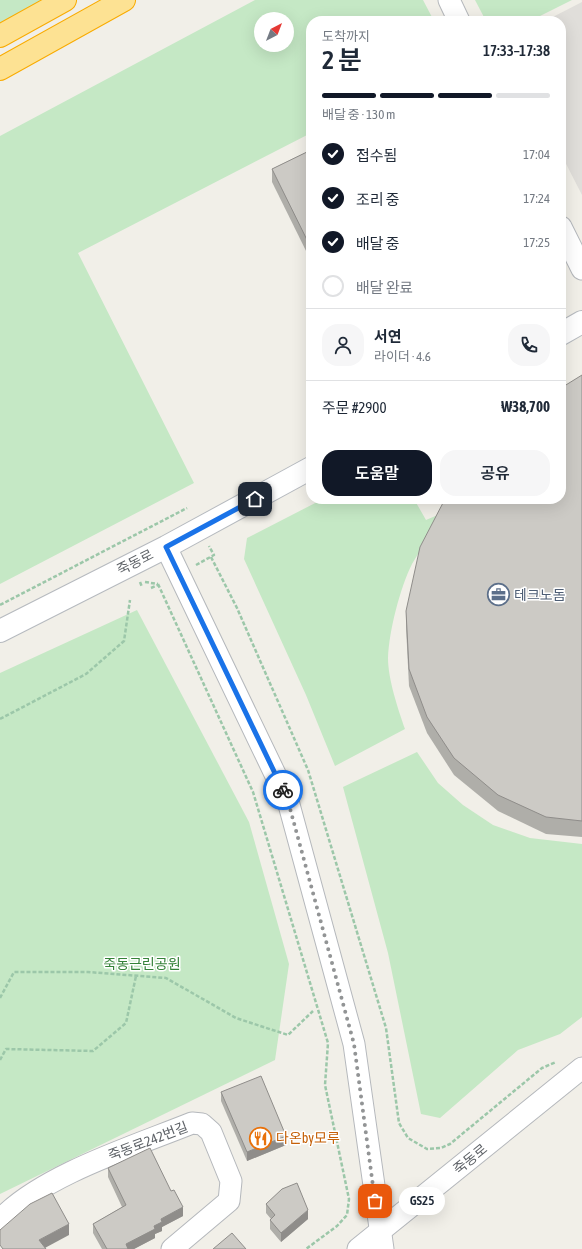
<!DOCTYPE html>
<html lang="ko">
<head>
<meta charset="utf-8">
<style>
	:root { --surface:#fff; --page:#f6f6f7; --text:#1f2937; --muted:#747a83; --line:#e0e1e3; --accent:#111827 }
	body { margin:0; font-family:"Asap Condensed","Noto Sans KR",sans-serif; background:var(--page); color:var(--text); height:100vh; display:flex; flex-direction:column; font-size:15px; white-space:nowrap }
	* { box-sizing:border-box; margin:0 }
	p { font-size:13px; color:var(--muted) }
	.icon { flex:none; width:22px; height:22px; fill:none; stroke:currentColor; stroke-width:2; stroke-linecap:round; stroke-linejoin:round }
	.map { position:relative; flex:1; overflow:hidden }
	.drawer { position:absolute; left:306px; top:16px; width:260px; height:488px; display:flex; flex-direction:column; background:var(--surface); border-radius:16px; box-shadow:0 4px 16px #0002 }
	.drawer>* { flex:none }
	.needle { width:26px; rotate:42deg }
	.buttons { position:absolute; left:254px; top:12px; display:grid; gap:8px }
	.buttons a { display:grid; place-items:center; width:40px; height:40px; border-radius:50%; background:var(--surface); box-shadow:0 4px 16px #0002; font-size:20px }
	.pin { position:absolute; display:grid; place-items:center; width:34px; height:34px; color:#fff; margin:-17px; border-radius:8px; box-shadow:0 2px 6px #0006 }
	.courier { position:absolute; display:grid; place-items:center; width:40px; height:40px; margin:-20px; border:3px solid #1a73e8; border-radius:50%; background:#fff; color:#222; box-shadow:0 1px 5px #0007 }
	.bubble { position:absolute; height:28px; border-radius:14px; background:var(--surface); box-shadow:0 4px 16px #0002; font-size:13px; font-weight:600; line-height:28px; text-align:center }
	.summary em { font-style:normal; font-weight:600 }
	.summary div { display:flex; flex-direction:column-reverse }
	.summary { display:flex; align-items:center; justify-content:space-between; height:68px; padding:0 16px }
	h1 { font-size:26px; font-weight:600; line-height:30px }
	.bar { display:grid; grid-template-columns:repeat(4,1fr); gap:6px 4px; align-content:center; height:48px; padding:0 16px }
	.bar i { height:5px; border-radius:3px; background:var(--line) }
	.bar .active { background:var(--accent) }
	.bar p { grid-column:span 4 }
	.line { display:flex; align-items:center; gap:10px; padding:0 16px; border-top:1px solid var(--line) }
	.line div { flex:1 }
	.round { display:grid; place-items:center; flex:none; width:42px; height:42px; border-radius:16px; background:var(--page) }
	ol { padding:0 16px; list-style:none }
	li { display:flex; align-items:center; gap:12px; height:44px }
	li p { margin-inline-start:auto }
	li .icon { padding:4px; border-radius:50%; background:var(--accent); color:#fff; stroke-width:4 }
	li:last-child { color:var(--muted) }
	li i { width:22px; height:22px; border:2px solid var(--line); border-radius:50% }
	.primary-button { display:flex; gap:8px; margin-top:auto; padding:8px 16px }
	.primary-button a { flex:1; height:46px; border-radius:16px; background:var(--accent); color:#fff; font-size:16px; font-weight:600; line-height:46px; text-align:center }
	.primary-button a+a { background:var(--page); color:var(--text) }
	.map>svg:first-child { display:block }
</style>
</head>
<body>
<div class="map">
<svg width="582" height="1249" viewBox="0 0 582 1249">
	<rect width="100%" height="100%" fill="#f1efe8"/>
	<!-- industrial -->
	<polygon fill="#e0deda" points="582,2 582,195 561,154 561,21 545,21"/>
	<!-- green -->
	<g fill="#c5e8c5" fill-rule="evenodd">
		<polygon points="0,0 42,0 0,23"/>
		<path d="M255,0H423L434,21H311V133L78,253L194,483L0,584V136ZM261,19H287V45H261Z"/>
		<polygon points="475,0 572,0 530,21 486,21"/>
		<path d="M323,499H414L426,520L440,514C433,532 422,547 412,564C400,588 389,631 388,658C388,679 398,709 405,729L335,766L306,695L244,559L247,538Z"/>
		<polygon points="137,610 249,822 289,964 275,1060 0,1194 0,673"/>
		<polygon points="417,752 438,783 463,805 493,825 530,838 582,844 582,1017 560,1034 518,1050 440,1118 421,1114 388,953 343,787"/>
	</g>
	<g fill="none" stroke-linecap="round" stroke-linejoin="round">
		<defs>
			<g id="street">
				<polyline points="449,0 459,21"/>
				<polyline points="561,227 582,269"/>
				<polyline points="166,547 288,801 354,1044 383,1249"/>
				<path d="M0,1220C42,1175 135,1146 192,1123L202,1124L211,1132L231,1181L229,1201L172,1249"/>
				<polyline points="358,1249 582,1068"/>
			</g>
			<g id="secondary">
				<polyline points="561,334 582,322"/>
				<polyline points="0,631 166,547 311,468"/>
			</g>
			<g id="highway">
				<polyline points="0,36 65,0"/>
				<polyline points="0,69 124,0"/>
			</g>
		</defs>
		<!-- street casing -->
		<use href="#street" stroke="#b5b8bc" stroke-width="23"/>
		<!-- secondary casing -->
		<use href="#secondary" stroke="#b6babf" stroke-width="24"/>
		<!-- highway casing -->
		<use href="#highway" stroke="#f9ab00" stroke-width="24"/>
		<!-- path -->
		<g stroke="#9cc7a9" stroke-width="2.5" stroke-dasharray="4 2" stroke-linecap="butt">
			<polyline points="211,557 237,608 308,770 386,1028 399,1123 408,1138 427,1149 441,1148 450,1144 542,1068 556,1062"/>
			<polyline points="196,565 214,555 209,546"/>
			<polyline points="140,582 142,587"/>
			<polyline points="145,582 158,584"/>
			<polyline points="158,584 253,792 328,1043 325,1085 349,1199 347,1215 337,1226 306,1249"/>
			<polyline points="151,588 158,585"/>
			<polyline points="0,605 187,508"/>
			<polyline points="0,719 86,674 124,641 130,600"/>
			<polyline points="0,998 14,972 88,972 166,978 236,1018 288,1035 313,1011"/>
			<polyline points="0,1060 6,1049 93,1051 126,1023 136,976"/>
		</g>
		<!-- street -->
		<use href="#street" stroke="#fff" stroke-width="21"/>
		<!-- secondary -->
		<use href="#secondary" stroke="#fff" stroke-width="22"/>
		<!-- highway -->
		<use href="#highway" stroke="#fde293" stroke-width="22"/>
	</g>
	<!-- wall -->
	<g fill="#afaea9">
		<polygon points="311,150 311,261 272,182 272,169"/>
		<polygon points="582,375 582,837 546,834 498,811 454,775 427,733 409,686 406,627 406,611"/>
		<polygon points="221,1092 286,1145 247,1161 221,1101"/>
		<polygon points="108,1168 183,1216 162,1227 162,1231 155,1234 155,1238 134,1249 102,1249 93,1233 93,1224 122,1207 108,1177"/>
		<polygon points="266,1204 308,1219 281,1242 270,1229 270,1220 271,1219 266,1213"/>
	</g>
	<!-- shaded-wall -->
	<g fill="#8f8d8a">
		<polygon points="286,1136 286,1145 247,1161 247,1152"/>
		<polygon points="183,1207 183,1216 162,1227 162,1231 155,1234 155,1238 134,1249 126,1249 126,1244 154,1226 161,1219"/>
		<polygon points="308,1210 308,1219 281,1242 281,1233"/>
		<polygon points="69,1224 69,1235 43,1249 39,1240"/>
	</g>
	<!-- building -->
	<g fill="#cccac5" stroke="#8f8d8a">
		<polygon points="311,150 311,248 272,169"/>
		<polygon points="582,375 582,821 546,817 498,795 454,758 427,717 409,669 406,611 420,547 445,499 561,499 561,388"/>
		<polygon points="261,1076 286,1136 247,1152 221,1092"/>
		<polygon points="150,1148 171,1191 174,1190 183,1207 161,1219 162,1222 154,1226 155,1229 126,1244 128,1249 107,1249 93,1224 126,1205 108,1168"/>
		<polygon points="297,1183 308,1210 281,1233 270,1220 275,1215 266,1204 282,1189"/>
		<polygon points="52,1193 69,1224 39,1240 46,1249 3,1249 0,1245 0,1230 30,1204"/>
		<polygon points="232,1233 246,1249 213,1249"/>
	</g>
	<g fill="none" stroke-linecap="round" stroke-linejoin="round">
		<!-- done -->
		<polyline stroke="#929495" stroke-width="4" stroke-dasharray="0 7.2" points="283,790 288,801 354,1044 375,1201"/>
		<!-- route -->
		<polyline stroke="#1a73e8" stroke-width="5" points="255,499 166,547 283,790"/>
	</g>
	<!-- icons -->
	<defs>
		<symbol id="office-ring" viewBox="-11 -11 22 22"><circle r="9.5" fill="#fff" stroke="#5c6f8a" stroke-width="1.5"/><path d="M-6-3h4V-5.5h4V-3h4V5H-6ZM-1-4.5V-3h2v-1.5ZM-6 0V1H6V0Z" fill="#5c6f8a"/></symbol>
		<symbol id="restaurant-ring" viewBox="-11 -11 22 22"><circle r="9.5" fill="#fff" stroke="#e8710a" stroke-width="1.5"/><path d="M-5-6h1v4h1v-4h1v4h1v-4h1v5L-1.5 .5V6h-2V.5L-5-1ZM5-6V6H3V1.5H1.5Q1.5-4 5-6Z" fill="#e8710a"/></symbol>
	</defs>
	<g fill-rule="evenodd">
		<use href="#office-ring" x="486" y="582" width="25" height="25"/>
		<use href="#restaurant-ring" x="248" y="1126" width="25" height="25"/>
	</g>
	<g text-anchor="middle" stroke-width="3" stroke-linejoin="round" paint-order="stroke">
		<!-- street labels -->
		<g font-size="14" fill="#5f6368" stroke="#fff">
			<text transform="translate(135 562) rotate(-27)" y="5">죽동로</text>
			<text transform="translate(148 1141) rotate(-21)" y="5">죽동로242번길</text>
			<text transform="translate(470 1159) rotate(-39)" y="5">죽동로</text>
		</g>
		<!-- service labels -->
		<g font-size="14" fill="#4e5e75" stroke="#fff" text-anchor="start">
			<text x="514" y="600">테크노돔</text>
		</g>
		<!-- park labels -->
		<g font-size="14" fill="#348238" stroke="#fff">
			<text x="142" y="969">죽동근린공원</text>
		</g>
		<!-- food labels -->
		<g font-size="14" fill="#c56008" stroke="#fff" text-anchor="start">
			<text x="276" y="1143">다온by모루</text>
		</g>
	</g>
</svg>
<div class="buttons">
<a><svg class="needle" viewBox="-14 -14 28 28"><path d="M0-13l5 13h-10z" fill="#e53935"/><path d="M0 13l5-13h-10z" fill="#747a83"/></svg></a>
</div>
<div class="pin" style="left:375px;top:1201px;background:#ea580c"><svg class="icon" aria-label="bag" viewBox="0 0 24 24"><path d="M5 8h14l-1 12H6zM9 8a3 3 0 0 1 6 0"/></svg></div>
<div class="pin" style="left:255px;top:499px;background:#1f2937"><svg class="icon" aria-label="home" viewBox="0 0 24 24"><path d="M3 11l9-7 9 7M6 9v11h12V9"/></svg></div>
<div class="courier" style="left:283px;top:790px"><svg class="icon" aria-label="bike" viewBox="0 0 24 24"><circle cx="6" cy="16" r="4"/><circle cx="18" cy="16" r="4"/><path d="M6 16l4-8h5l3 8M10 8l3 8H6M13 5h3"/></svg></div>
<div class="bubble" style="left:399px;top:1187px;width:46px">GS25</div>
<section class="drawer">
<div class="summary"><div><h1>2 분</h1><p>도착까지</p></div><em>17:33–17:38</em></div>
<div class="bar"><i class="active"></i><i class="active"></i><i class="active"></i><i></i><p>배달 중 · 130 m</p></div>
<ol>
<li><svg class="icon" aria-label="check" viewBox="0 0 24 24"><path d="M5 12l5 5 9-10"/></svg>접수됨<p>17:04</p></li>
<li><svg class="icon" aria-label="check" viewBox="0 0 24 24"><path d="M5 12l5 5 9-10"/></svg>조리 중<p>17:24</p></li>
<li><svg class="icon" aria-label="check" viewBox="0 0 24 24"><path d="M5 12l5 5 9-10"/></svg>배달 중<p>17:25</p></li>
<li><i></i>배달 완료</li>
</ol>
<div class="line" style="height:72px"><a class="round"><svg class="icon" aria-label="person" viewBox="0 0 24 24"><circle cx="12" cy="8" r="4"/><path d="M4 21q1-7 8-7t8 7"/></svg></a><div><b>서연</b><p>라이더 · 4.6</p></div><a class="round"><svg class="icon" aria-label="phone" viewBox="0 0 24 24"><path d="M5 4h4l2 5-3 2q2 4 5 5l2-3 5 2v4C11 20 4 13 5 4z"/></svg></a></div>
<div class="line" style="height:52px"><div>주문 #2900</div><b>₩38,700</b></div>
<div class="primary-button"><a>도움말</a><a>공유</a></div>
</section>
</div>
</body>
</html>
